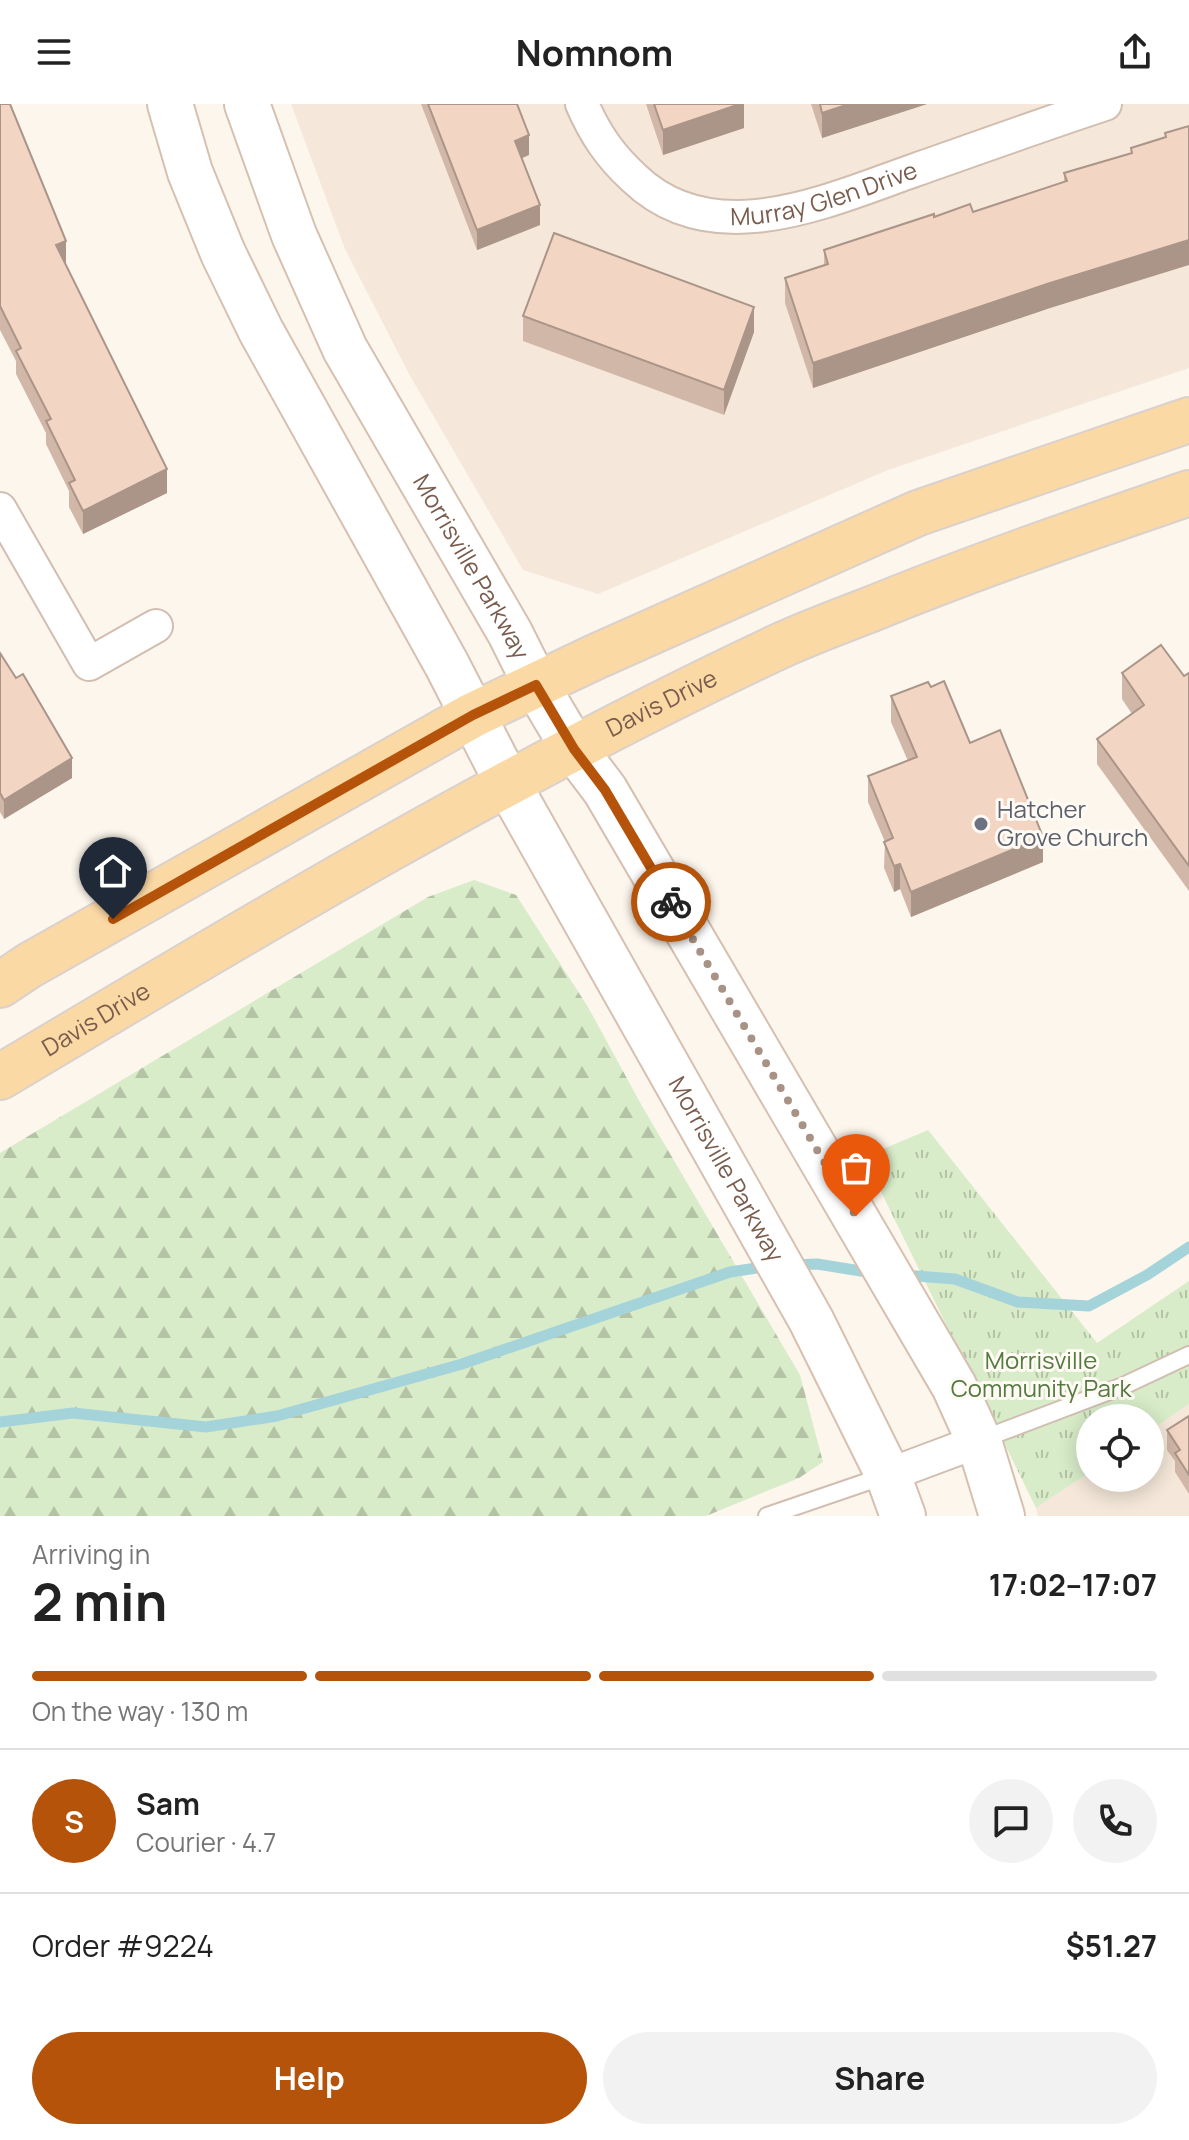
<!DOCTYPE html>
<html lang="en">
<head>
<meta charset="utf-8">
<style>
	:root { --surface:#fff; --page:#f2f2f2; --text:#222; --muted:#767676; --line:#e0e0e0; --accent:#b45309 }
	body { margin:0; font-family:Manrope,sans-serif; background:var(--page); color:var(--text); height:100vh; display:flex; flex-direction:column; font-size:30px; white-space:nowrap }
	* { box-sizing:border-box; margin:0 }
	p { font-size:26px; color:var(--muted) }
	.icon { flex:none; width:44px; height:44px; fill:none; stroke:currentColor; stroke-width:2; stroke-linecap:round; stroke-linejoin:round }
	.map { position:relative; height:1412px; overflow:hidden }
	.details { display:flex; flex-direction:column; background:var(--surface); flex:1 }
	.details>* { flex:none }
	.tools { position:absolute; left:1076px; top:1300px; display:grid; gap:16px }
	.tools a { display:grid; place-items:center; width:88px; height:88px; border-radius:50%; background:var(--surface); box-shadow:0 4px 20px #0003; font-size:40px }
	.pin { position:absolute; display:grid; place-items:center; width:68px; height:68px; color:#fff; margin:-82px -34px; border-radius:50% 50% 50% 0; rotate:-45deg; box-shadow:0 0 8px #0007 }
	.pin .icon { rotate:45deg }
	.courier { position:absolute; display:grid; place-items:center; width:80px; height:80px; margin:-40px; border:6px solid #b45309; border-radius:50%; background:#fff; color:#222; box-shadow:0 2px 10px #0007 }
	.summary em { font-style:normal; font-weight:700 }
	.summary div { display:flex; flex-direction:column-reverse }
	.summary { display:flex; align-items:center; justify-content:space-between; height:136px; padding:0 32px }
	h1 { font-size:52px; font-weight:700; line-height:60px }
	.bar { display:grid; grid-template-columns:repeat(4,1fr); gap:12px 8px; align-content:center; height:96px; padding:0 32px }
	.bar i { height:10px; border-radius:6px; background:var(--line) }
	.bar .active { background:var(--accent) }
	.bar p { grid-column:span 4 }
	.line { display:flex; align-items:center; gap:20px; padding:0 32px; border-top:2px solid var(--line) }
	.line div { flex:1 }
	.round { display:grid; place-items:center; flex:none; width:84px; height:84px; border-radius:42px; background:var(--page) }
	.primary-button { display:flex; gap:16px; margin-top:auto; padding:16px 32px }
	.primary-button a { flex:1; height:92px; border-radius:48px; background:var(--accent); color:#fff; font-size:32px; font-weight:700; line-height:92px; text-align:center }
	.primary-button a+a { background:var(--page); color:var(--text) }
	header { display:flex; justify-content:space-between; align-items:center; height:104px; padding:0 32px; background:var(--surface); font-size:36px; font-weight:700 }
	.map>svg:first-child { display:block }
</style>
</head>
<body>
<header><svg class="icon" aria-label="menu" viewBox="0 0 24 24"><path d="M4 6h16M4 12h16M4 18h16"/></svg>Nomnom<svg class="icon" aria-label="share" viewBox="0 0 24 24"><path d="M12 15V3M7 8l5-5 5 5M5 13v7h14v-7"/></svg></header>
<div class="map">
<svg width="1189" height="1412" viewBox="0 0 1189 1412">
	<defs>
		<pattern id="forest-firs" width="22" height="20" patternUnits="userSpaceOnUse" patternTransform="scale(2)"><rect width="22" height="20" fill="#d8ecc9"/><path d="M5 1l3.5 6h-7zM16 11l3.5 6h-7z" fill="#b4c2a5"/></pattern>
		<pattern id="park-tufts" width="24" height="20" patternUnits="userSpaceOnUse" patternTransform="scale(2)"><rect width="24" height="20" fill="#d8ecc9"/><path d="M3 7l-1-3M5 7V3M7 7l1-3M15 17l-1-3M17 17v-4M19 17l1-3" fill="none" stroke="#b4c2a5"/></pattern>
	</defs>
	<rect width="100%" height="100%" fill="#fdf6ec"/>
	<!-- residential -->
	<g fill="#f5e8da">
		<polygon points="291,0 1189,0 1189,264 888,366 598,490 523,466 409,270 345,145"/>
		<polygon points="1189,1300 1189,1412 1038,1412 1036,1404 1090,1368 1090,1374 1150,1374 1150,1327"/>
	</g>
	<!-- forest -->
	<polygon fill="url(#forest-firs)" points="474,776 516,791 588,903 642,1002 800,1271 823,1358 799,1374 706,1412 0,1412 0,1049 428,793"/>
	<!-- park -->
	<polygon fill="url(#park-tufts)" points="928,1026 1097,1239 1189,1177 1189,1300 1150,1327 1150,1314 1090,1314 1090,1368 1036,1404 864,1053"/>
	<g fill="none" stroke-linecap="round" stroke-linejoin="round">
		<!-- stream -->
		<g stroke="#a5d3da" stroke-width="11">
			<polyline points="792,1161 817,1160 873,1169"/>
			<polyline points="903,1171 955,1175 1018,1198 1089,1202 1147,1171 1189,1143"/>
			<polyline points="0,1318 73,1309 206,1323 277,1312 462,1260 730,1168 770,1162"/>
		</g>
		<defs>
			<g id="service">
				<polyline points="980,1336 1123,1282 1189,1251"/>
				<polyline points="767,1412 887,1371"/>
			</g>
			<g id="minor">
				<path id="s1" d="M582,0C595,30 610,52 634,74C713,150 827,97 915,66C978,44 1041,21 1105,0"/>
				<polyline points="0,405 89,560 156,522"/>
				<polyline points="888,1371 979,1337"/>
			</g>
			<g id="secondary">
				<path id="s2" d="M170,0L190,68L223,149L261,227L447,561L507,678L811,1216L888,1371L903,1412"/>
				<path id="s3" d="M247,0L294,131L345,245L510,529L536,581L574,645L605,686L954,1282L979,1337L1002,1412"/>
			</g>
			<g id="primary">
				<polyline points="0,881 30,861 473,611 595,553 918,409 1189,316"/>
				<path id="s4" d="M0,973C256,820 512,667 782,541C811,528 840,517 869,506C974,463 1082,426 1189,389"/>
			</g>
		</defs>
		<!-- service casing -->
		<use href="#service" stroke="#d1beb0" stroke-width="20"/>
		<!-- minor casing -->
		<use href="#minor" stroke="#d1beb0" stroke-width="36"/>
		<!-- secondary casing -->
		<use href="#secondary" stroke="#d6c0b0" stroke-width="48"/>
		<!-- primary casing -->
		<use href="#primary" stroke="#dad1cd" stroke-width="48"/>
		<!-- service -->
		<use href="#service" stroke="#fff" stroke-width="16"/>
		<!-- minor -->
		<use href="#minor" stroke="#fff" stroke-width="32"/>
		<!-- secondary -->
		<use href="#secondary" stroke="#fff" stroke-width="44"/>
		<!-- primary -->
		<use href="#primary" stroke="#fbd9a5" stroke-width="44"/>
	</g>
	<!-- wall -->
	<g fill="#d1b7a8">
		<polygon points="0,0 66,160 167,389 83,430 69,403 69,387 46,340 46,329 16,270 16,257 0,226"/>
		<polygon points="421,0 517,0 529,51 522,54 540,121 477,146"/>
		<polygon points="646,0 744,0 744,24 663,51"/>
		<polygon points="811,0 927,0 822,34"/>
		<polygon points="1189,22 1047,205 813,284 785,199 785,174 824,161 824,146 934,113 973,108 1064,78 1064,69 1131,49 1131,44 1165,33 1165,29"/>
		<polygon points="523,212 754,228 724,311 523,237"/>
		<polygon points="0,549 72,674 4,715 0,708"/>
		<polygon points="1122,569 1184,572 1189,569 1189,787 1097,660 1097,635 1132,610 1122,595"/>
		<polygon points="931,583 970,639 1043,758 911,813 900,785 894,788 884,764 885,738 868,698 868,672 908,657 891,618 891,592"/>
		<polygon points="1189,1312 1189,1390 1175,1368 1175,1357 1167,1346 1167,1326"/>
	</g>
	<!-- shaded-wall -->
	<g fill="#aa9588">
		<polygon points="740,0 744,0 744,24 663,51 663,26"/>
		<polygon points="849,0 927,0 822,34 822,9"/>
		<polygon points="529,31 529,51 515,57 515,37"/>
		<polygon points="540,101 540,121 477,146 477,126"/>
		<polygon points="1189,136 1189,161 1047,205 813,284 813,259 1047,180"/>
		<polygon points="66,137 66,160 56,141"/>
		<polygon points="754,203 754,228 724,311 724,286"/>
		<polygon points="167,365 167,389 83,430 83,407"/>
		<polygon points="72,654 72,674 4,715 4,696"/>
		<polygon points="1043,733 1043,758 911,813 911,788"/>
		<polygon points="900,760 900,785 894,788 894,762"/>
	</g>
	<!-- building -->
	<g fill="#f3d5c3" stroke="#aa9588" stroke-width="2">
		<polygon points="0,0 10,0 66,137 56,141 167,365 83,407 69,379 75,376 46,317 51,315 16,247 21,244 0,202"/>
		<polygon points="428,0 517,0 529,31 515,37 540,101 477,126"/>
		<polygon points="654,0 740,0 663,26"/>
		<polygon points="820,0 849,0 822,9"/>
		<polygon points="1189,22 1189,136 1047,180 813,259 785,174 828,160 824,146 934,110 934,113 970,100 973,108 1067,77 1064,69 1132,49 1131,44 1166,33 1165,29"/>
		<polygon points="554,129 754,203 724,286 523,212"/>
		<polygon points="1161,541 1184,572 1189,569 1189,762 1097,635 1144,601 1122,569"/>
		<polygon points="0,549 16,574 23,570 72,654 4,696 0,689"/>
		<polygon points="944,577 970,639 1000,626 1043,733 911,788 900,760 894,762 884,738 893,734 868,672 917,653 891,592 928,578 931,583"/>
		<polygon points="1189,1312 1189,1371 1175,1349 1180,1346 1167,1326"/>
	</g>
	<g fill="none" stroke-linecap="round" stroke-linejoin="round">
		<!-- done -->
		<polyline stroke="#a89285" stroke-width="8" stroke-dasharray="0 14.4" points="671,798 856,1112"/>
		<!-- route -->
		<polyline stroke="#b45309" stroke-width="10" points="113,815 473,611 536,581 574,645 605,686 671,798"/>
	</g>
	<!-- markers -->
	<circle fill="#6b7280" stroke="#fffaf3" stroke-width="3" cx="981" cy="720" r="8"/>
	<g text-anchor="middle" stroke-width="6" stroke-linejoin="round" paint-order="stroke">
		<!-- street labels -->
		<g font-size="24" fill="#7a5c4d" stroke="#fffaf3">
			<text dy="8" stroke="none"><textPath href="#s1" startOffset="294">Murray Glen Drive</textPath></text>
			<text dy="8" stroke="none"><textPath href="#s3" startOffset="516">Morrisville Parkway</textPath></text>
			<text dy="8" stroke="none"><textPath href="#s4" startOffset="760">Davis Drive</textPath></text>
			<text dy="8" stroke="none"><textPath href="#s4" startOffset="112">Davis Drive</textPath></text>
			<text dy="8" stroke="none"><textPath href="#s2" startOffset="1204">Morrisville Parkway</textPath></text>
		</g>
		<!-- worship labels -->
		<g font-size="24" fill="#5b616d" stroke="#fffaf3" text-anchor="start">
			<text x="997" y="714">Hatcher<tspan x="997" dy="28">Grove Church</tspan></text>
		</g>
		<!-- park labels -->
		<g font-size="24" fill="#537a41" stroke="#fffaf3">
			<text x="1041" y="1265">Morrisville<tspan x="1041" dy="28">Community Park</tspan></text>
		</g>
	</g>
</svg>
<div class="tools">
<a><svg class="icon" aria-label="locate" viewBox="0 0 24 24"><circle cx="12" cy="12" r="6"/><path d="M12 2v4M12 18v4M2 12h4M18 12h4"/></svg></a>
</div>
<div class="pin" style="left:856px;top:1112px;background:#ea580c"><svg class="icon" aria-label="bag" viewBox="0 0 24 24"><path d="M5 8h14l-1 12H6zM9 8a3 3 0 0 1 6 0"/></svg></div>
<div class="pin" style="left:113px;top:815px;background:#1f2937"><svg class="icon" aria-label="home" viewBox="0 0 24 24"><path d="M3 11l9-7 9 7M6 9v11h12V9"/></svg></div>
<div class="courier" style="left:671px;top:798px"><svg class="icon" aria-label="bike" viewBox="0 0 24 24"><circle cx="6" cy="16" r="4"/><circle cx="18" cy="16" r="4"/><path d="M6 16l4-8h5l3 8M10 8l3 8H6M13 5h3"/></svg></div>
</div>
<section class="details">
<div class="summary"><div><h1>2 min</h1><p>Arriving in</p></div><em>17:02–17:07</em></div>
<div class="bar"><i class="active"></i><i class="active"></i><i class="active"></i><i></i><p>On the way · 130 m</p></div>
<div class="line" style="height:144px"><b class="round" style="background:var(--accent);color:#fff">S</b><div><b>Sam</b><p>Courier · 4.7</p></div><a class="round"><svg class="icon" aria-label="chat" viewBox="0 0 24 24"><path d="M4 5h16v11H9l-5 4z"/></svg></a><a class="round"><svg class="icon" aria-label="phone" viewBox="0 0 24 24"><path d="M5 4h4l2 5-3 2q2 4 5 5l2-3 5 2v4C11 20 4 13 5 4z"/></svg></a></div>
<div class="line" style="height:104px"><div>Order #9224</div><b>$51.27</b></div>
<div class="primary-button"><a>Help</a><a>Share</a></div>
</section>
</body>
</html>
